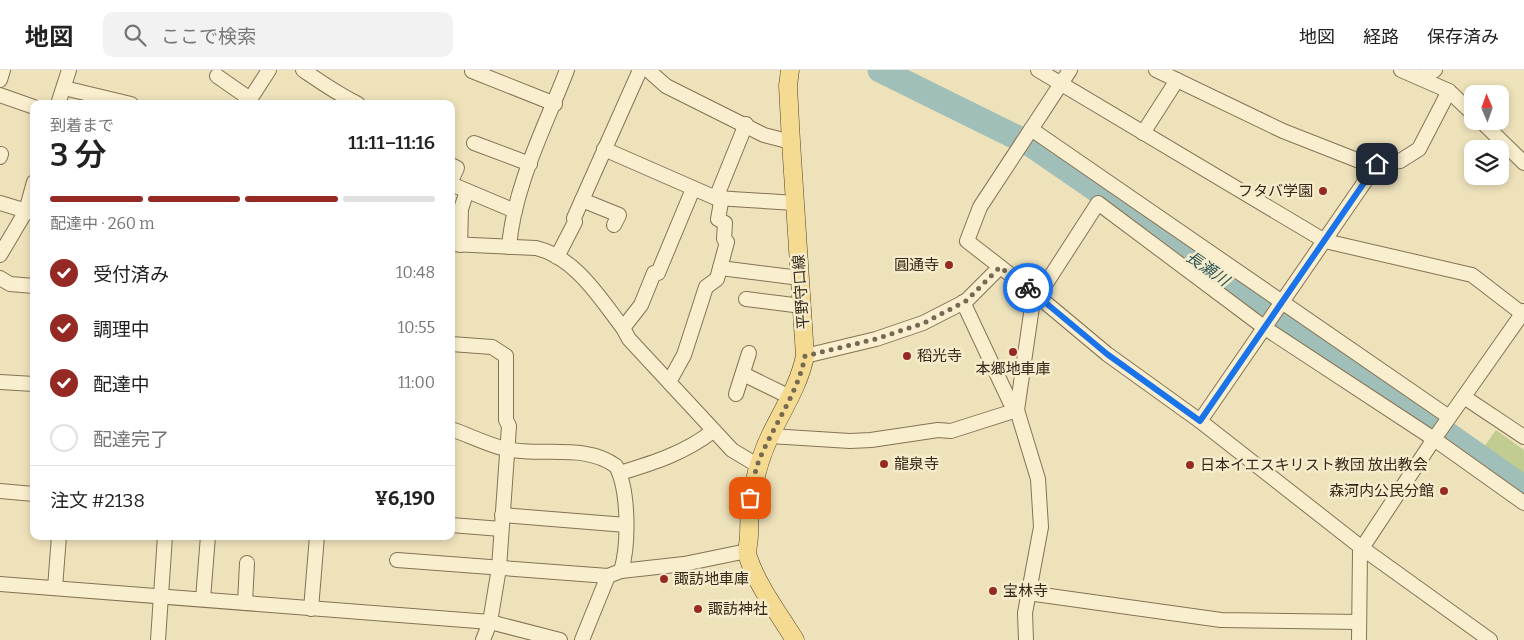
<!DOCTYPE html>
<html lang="ja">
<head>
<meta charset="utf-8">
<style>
	:root { --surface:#fff; --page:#f2f2f2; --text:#222; --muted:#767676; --line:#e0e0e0; --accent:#952a24 }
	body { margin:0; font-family:Bitter,"Noto Sans JP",serif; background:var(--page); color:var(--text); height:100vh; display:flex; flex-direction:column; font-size:19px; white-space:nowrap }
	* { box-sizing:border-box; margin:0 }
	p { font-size:16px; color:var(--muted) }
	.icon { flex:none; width:28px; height:28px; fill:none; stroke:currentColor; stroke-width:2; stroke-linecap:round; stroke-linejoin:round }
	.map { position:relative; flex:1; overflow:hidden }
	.details { position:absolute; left:30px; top:30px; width:425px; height:440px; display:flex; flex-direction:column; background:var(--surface); border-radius:10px; box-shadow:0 2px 8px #0003 }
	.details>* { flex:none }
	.needle { width:32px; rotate:358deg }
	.fabs { position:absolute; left:1464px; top:15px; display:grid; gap:10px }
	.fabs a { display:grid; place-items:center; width:45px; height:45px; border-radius:10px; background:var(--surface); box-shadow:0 2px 8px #0003; font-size:25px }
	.pin { position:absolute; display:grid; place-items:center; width:42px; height:42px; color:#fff; margin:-21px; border-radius:10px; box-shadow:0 2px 8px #0006 }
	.courier { position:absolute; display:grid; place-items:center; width:50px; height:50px; margin:-25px; border:4px solid #1a73e8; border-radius:50%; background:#fff; color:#222; box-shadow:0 1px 6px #0007 }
	.summary em { font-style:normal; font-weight:600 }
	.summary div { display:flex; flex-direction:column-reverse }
	.summary { display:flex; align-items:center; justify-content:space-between; height:85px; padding:0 20px }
	h1 { font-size:32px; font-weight:600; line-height:38px }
	.bar { display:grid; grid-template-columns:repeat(4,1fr); gap:8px 5px; align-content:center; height:60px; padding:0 20px }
	.bar i { height:6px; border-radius:4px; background:var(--line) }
	.bar .selected { background:var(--accent) }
	.bar p { grid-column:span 4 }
	.line { display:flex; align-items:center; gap:12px; padding:0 20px; border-top:1px solid var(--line) }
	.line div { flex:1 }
	ol { padding:0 20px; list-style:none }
	li { display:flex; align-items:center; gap:15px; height:55px }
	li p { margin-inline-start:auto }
	li .icon { padding:5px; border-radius:50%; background:var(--accent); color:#fff; stroke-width:4 }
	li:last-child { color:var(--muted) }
	li i { width:28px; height:28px; border:2px solid var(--line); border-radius:50% }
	header { display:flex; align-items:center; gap:30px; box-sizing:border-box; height:70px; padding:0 25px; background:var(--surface); border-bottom:1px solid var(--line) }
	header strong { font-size:24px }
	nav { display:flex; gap:28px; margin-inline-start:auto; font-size:18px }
	.search { width:350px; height:45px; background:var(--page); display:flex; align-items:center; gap:12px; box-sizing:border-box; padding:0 18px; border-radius:10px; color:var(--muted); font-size:19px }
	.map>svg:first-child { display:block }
</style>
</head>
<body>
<header>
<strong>地図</strong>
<div class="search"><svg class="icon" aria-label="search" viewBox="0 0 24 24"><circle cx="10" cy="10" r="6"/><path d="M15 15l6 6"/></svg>ここで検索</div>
<nav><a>地図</a><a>経路</a><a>保存済み</a></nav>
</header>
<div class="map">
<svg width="1524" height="570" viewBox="0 0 1524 570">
	<rect width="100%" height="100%" fill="#eee2bb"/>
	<!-- green -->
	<polygon fill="#c1cc90" points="1496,360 1524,380 1524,407 1484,377"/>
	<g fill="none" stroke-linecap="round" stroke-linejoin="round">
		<!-- river -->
		<polyline stroke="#a0bfb8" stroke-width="25" points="880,0 1030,74 1270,239 1524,418"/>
		<defs>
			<g id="minor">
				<path d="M303,0C322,13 336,23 358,34"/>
				<polyline points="648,0 666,16 764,65 791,72"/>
				<polyline points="1038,0 1325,171 1472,205 1524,245"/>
				<polyline points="1070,0 980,137 967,171 1034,223 1107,284 1200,351 1362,478 1490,570"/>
				<polyline points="1156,0 1283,61 1362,92 1377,94 1400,91 1419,79 1449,21"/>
				<polyline points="1401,0 1449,21 1472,43"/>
				<polyline points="472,1 555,34"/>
				<polyline points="217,6 250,29"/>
				<polyline points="1420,8 1435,0"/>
				<polyline points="0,10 3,0"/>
				<polyline points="64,18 131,34"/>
				<polyline points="0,25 34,37"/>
				<polyline points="58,34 69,0"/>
				<polyline points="247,34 269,0"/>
				<polyline points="1481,51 1524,93"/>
				<polyline points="1031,59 1449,347"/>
				<polyline points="1143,63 1177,10"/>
				<polyline points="474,73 530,94"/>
				<polyline points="604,79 716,128 796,133"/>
				<polyline points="0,87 1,84"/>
				<polyline points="451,95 457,98 451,111"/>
				<polyline points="451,114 515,141"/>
				<polyline points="716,128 746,54"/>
				<polyline points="582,130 619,145 614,155"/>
				<polyline points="0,133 33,143"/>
				<path d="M451,174L536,178C575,187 600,228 623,258L629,269L732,380L757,395"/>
				<polyline points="460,175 461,139 467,121"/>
				<path d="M509,177C514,116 545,57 567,0"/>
				<polyline points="0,185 26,141 34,112"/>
				<polyline points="557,187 575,152 574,148 640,0"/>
				<polyline points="720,198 800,208"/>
				<polyline points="0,208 10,214 34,216"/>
				<polyline points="1038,226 1098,133 1265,258 1434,369 1524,433"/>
				<polyline points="746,229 802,236"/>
				<polyline points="963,232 1010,332 1017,340"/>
				<polyline points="623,258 641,235 654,203 658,203 693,119"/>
				<polyline points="451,274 492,277 506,286 506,350 509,356 499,498 490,552 483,570"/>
				<polyline points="805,286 876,269 923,253 966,231 1000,197"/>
				<polyline points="743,304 790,327"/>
				<polyline points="0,312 34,314"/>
				<polyline points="669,312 684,285 706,217 717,209 727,172 724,169 725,153 718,149 722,127"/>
				<polyline points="736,324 749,283"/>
				<polyline points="1464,327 1524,367"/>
				<polyline points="1200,351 1377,94"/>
				<path d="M451,359C469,365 488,375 506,379C542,387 584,373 616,396C629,420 629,475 621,501L608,506L582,570"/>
				<polyline points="770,366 850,371 871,370 938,360 951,361 1017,340"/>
				<path d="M620,403C653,393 685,383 713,361"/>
				<polyline points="0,421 34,424"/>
				<polyline points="502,445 626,455"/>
				<polyline points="451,455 501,459"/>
				<polyline points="397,490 608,506"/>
				<polyline points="621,501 684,494 747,481"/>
				<polyline points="0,514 490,552 560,570"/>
				<polyline points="55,518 59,466"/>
				<polyline points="1028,523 1221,550 1359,552"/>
				<polyline points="203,529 208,466"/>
				<polyline points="245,533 247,493"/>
				<polyline points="311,539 317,466"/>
				<polyline points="158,570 165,466"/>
				<polyline points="1026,570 1025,543 1041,457 1038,409 1017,340 1034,223"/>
				<polyline points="1359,570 1360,482 1362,478 1434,369 1524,241"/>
			</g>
			<path id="major" d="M790,0L788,16L791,72L805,286C799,315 783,339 770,366C755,398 749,429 749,465C749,473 746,480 748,487C758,517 779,544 795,570"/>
		</defs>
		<!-- minor casing -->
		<use href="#minor" stroke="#867255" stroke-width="16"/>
		<!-- major casing -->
		<use href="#major" stroke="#533f2a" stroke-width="19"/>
		<!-- minor -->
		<use href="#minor" stroke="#f9efce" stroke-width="14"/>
		<!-- major -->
		<use href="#major" stroke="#f4db91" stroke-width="18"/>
	</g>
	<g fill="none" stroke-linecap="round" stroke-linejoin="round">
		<!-- done -->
		<path stroke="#756952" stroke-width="5" stroke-dasharray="0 9" d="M750,428C753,417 754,404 758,393C772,357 798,324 805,286L876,269L924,253L966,231L1000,197L1028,218"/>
		<!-- route -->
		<polyline stroke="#1a73e8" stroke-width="6" points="1028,218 1107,284 1200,351 1377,94"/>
	</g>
	<!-- markers -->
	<g fill="#952a24" stroke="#f6eccb" stroke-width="2">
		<circle cx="1323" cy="121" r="5"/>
		<circle cx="949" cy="195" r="5"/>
		<circle cx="1013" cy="282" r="5"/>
		<circle cx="907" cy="286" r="5"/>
		<circle cx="884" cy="394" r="5"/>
		<circle cx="1190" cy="395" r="5"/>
		<circle cx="1444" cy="421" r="5"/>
		<circle cx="664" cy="509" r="5"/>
		<circle cx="993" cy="521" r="5"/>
		<circle cx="698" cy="539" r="5"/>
	</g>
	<g text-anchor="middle" stroke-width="5" stroke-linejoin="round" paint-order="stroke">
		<!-- poi labels -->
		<g font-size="15" fill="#34281a" stroke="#f6eccb" text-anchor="start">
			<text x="1313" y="126" text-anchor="end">フタバ学園</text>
			<text x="939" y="200" text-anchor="end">圓通寺</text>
			<text x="917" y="291">稻光寺</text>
			<text x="1013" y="304" text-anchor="middle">本郷地車庫</text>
			<text x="894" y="399">龍泉寺</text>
			<text x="1200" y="400">日本イエスキリスト教団 放出教会</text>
			<text x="1434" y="426" text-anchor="end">森河内公民分館</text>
			<text x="674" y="514">諏訪地車庫</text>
			<text x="1003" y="526">宝林寺</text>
			<text x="708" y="544">諏訪神社</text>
		</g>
		<!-- street labels -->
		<g font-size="15" fill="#34281a" stroke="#f6eccb">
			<text transform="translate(801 222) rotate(-94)" y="5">平野守口線</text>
		</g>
		<!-- water labels -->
		<g font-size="16" font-style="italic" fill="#295554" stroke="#f6eccb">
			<text transform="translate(1208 198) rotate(35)" y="6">長瀬川</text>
		</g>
	</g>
</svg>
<div class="fabs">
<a><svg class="needle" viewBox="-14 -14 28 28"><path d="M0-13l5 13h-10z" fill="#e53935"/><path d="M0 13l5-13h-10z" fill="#767676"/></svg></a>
<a><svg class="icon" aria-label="layers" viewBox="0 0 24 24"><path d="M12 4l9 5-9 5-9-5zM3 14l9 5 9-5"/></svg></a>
</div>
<div class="pin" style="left:750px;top:428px;background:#ea580c"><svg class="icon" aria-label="bag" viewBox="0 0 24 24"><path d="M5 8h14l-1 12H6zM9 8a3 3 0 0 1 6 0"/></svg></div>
<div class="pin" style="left:1377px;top:94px;background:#1f2937"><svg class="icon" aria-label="home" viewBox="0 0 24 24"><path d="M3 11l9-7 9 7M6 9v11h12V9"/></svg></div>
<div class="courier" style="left:1028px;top:218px"><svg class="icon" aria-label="bike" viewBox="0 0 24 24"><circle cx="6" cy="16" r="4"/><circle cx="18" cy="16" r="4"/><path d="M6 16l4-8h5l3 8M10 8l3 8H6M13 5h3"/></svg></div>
<section class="details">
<div class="summary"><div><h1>3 分</h1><p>到着まで</p></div><em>11:11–11:16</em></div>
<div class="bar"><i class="selected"></i><i class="selected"></i><i class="selected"></i><i></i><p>配達中 · 260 m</p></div>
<ol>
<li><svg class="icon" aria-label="check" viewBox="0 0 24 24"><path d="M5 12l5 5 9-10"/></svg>受付済み<p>10:48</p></li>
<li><svg class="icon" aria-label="check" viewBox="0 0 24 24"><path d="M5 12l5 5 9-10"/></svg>調理中<p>10:55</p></li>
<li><svg class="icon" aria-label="check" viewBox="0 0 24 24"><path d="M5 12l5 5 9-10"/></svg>配達中<p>11:00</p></li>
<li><i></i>配達完了</li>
</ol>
<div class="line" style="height:65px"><div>注文 #2138</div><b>¥6,190</b></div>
</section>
</div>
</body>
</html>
